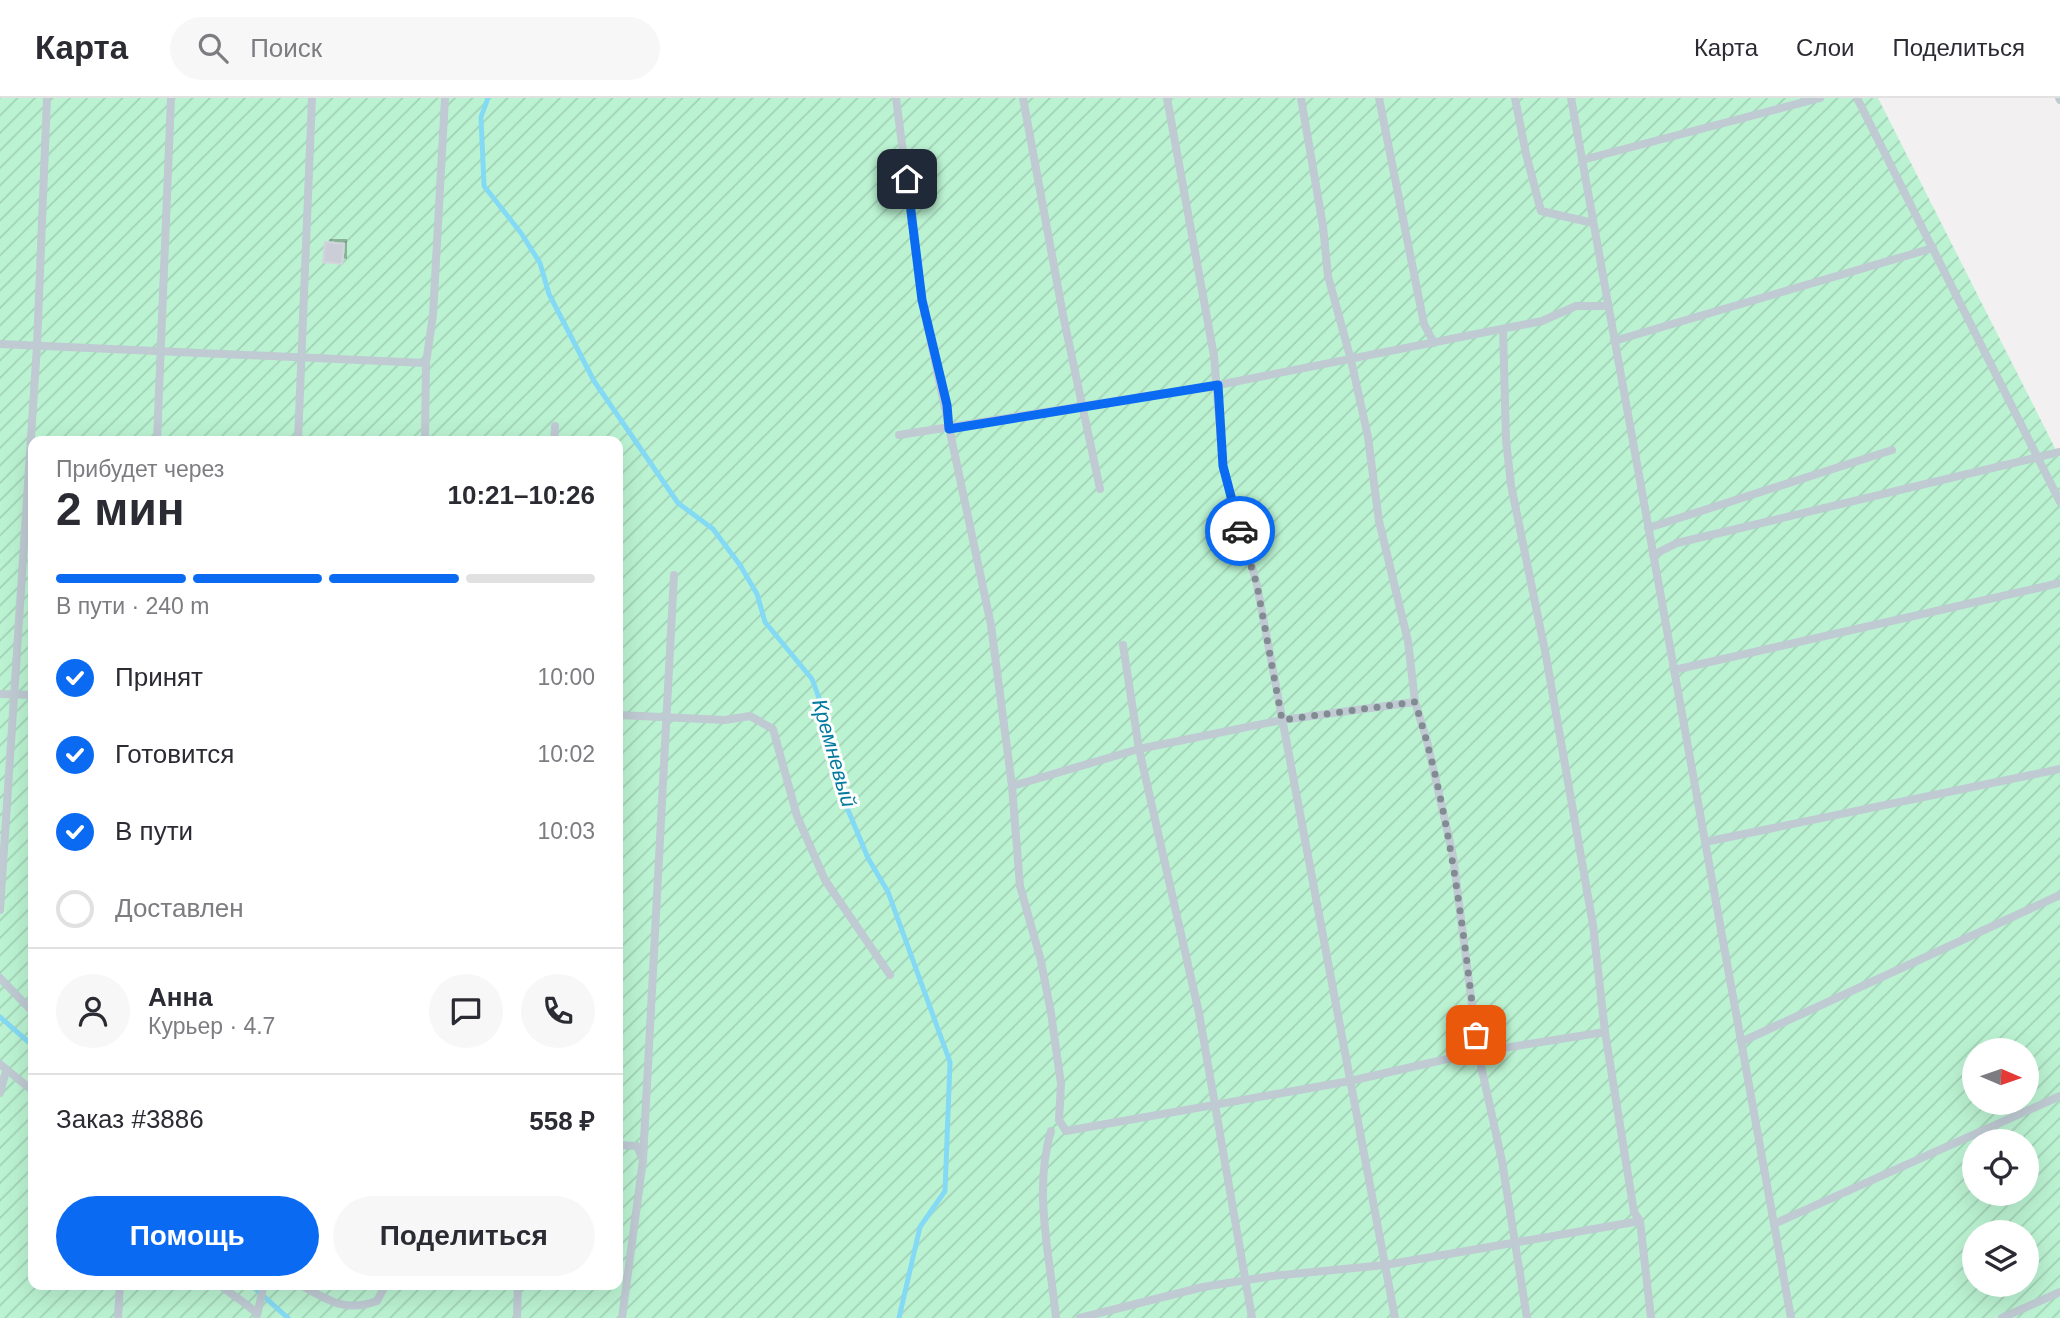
<!DOCTYPE html>
<html lang="ru">
<head>
<meta charset="utf-8">
<style>
	:root { --surface:#fff; --page:#f7f7f7; --text:#2b2b33; --muted:#7c7c81; --line:#e1e1e2; --accent:#0a6bf2 }
	body { margin:0; font-family:Helvetica,sans-serif; background:var(--page); color:var(--text); height:100vh; display:flex; flex-direction:column; font-size:26px; white-space:nowrap }
	* { box-sizing:border-box; margin:0 }
	p { font-size:23px; color:var(--muted) }
	.icon { flex:none; width:38px; height:38px; fill:none; stroke:currentColor; stroke-width:2; stroke-linecap:round; stroke-linejoin:round }
	.map { position:relative; flex:1; overflow:hidden }
	.side { position:absolute; left:28px; top:338px; width:595px; height:854px; display:flex; flex-direction:column; background:var(--surface); border-radius:14px; box-shadow:0 7px 28px #0002 }
	.side>* { flex:none }
	.needle { width:46px; rotate:92deg }
	.fabs { position:absolute; left:1962px; top:940px; display:grid; gap:14px }
	.fabs a { display:grid; place-items:center; width:77px; height:77px; border-radius:50%; background:var(--surface); box-shadow:0 7px 28px #0002; font-size:35px }
	.pin { position:absolute; display:grid; place-items:center; width:60px; height:60px; color:#fff; margin:-30px; border-radius:14px; box-shadow:0 4px 10px #0006 }
	.courier { position:absolute; display:grid; place-items:center; width:70px; height:70px; margin:-35px; border:5px solid #0a6bf2; border-radius:50%; background:#fff; color:#222; box-shadow:0 2px 9px #0007 }
	.summary em { font-style:normal; font-weight:800 }
	.summary div { display:flex; flex-direction:column-reverse }
	.summary { display:flex; align-items:center; justify-content:space-between; height:119px; padding:0 28px }
	h1 { font-size:46px; font-weight:800; line-height:52px }
	.bar { display:grid; grid-template-columns:repeat(4,1fr); gap:10px 7px; align-content:center; height:84px; padding:0 28px }
	.bar i { height:9px; border-radius:5px; background:var(--line) }
	.bar .current { background:var(--accent) }
	.bar p { grid-column:span 4 }
	.line { display:flex; align-items:center; gap:18px; padding:0 28px; border-top:2px solid var(--line) }
	.line div { flex:1 }
	.round { display:grid; place-items:center; flex:none; width:74px; height:74px; border-radius:37px; background:var(--page) }
	ol { padding:0 28px; list-style:none }
	li { display:flex; align-items:center; gap:21px; height:77px }
	li p { margin-inline-start:auto }
	li .icon { padding:7px; border-radius:50%; background:var(--accent); color:#fff; stroke-width:4 }
	li:last-child { color:var(--muted) }
	li i { width:38px; height:38px; border:4px solid var(--line); border-radius:50% }
	.action { display:flex; gap:14px; margin-top:auto; padding:14px 28px }
	.action a { flex:1; height:80px; border-radius:42px; background:var(--accent); color:#fff; font-size:28px; font-weight:800; line-height:80px; text-align:center }
	.action a+a { background:var(--page); color:var(--text) }
	header { display:flex; align-items:center; gap:42px; box-sizing:border-box; height:98px; padding:0 35px; background:var(--surface); border-bottom:2px solid var(--line) }
	header strong { font-size:33px }
	nav { display:flex; gap:38px; margin-inline-start:auto; font-size:24px }
	.search { width:490px; height:63px; background:var(--page); display:flex; align-items:center; gap:18px; box-sizing:border-box; padding:0 24px; border-radius:38px; color:var(--muted); font-size:26px }
	.map>svg:first-child { display:block }
</style>
</head>
<body>
<header>
<strong>Карта</strong>
<div class="search"><svg class="icon" aria-label="search" viewBox="0 0 24 24"><circle cx="10" cy="10" r="6"/><path d="M15 15l6 6"/></svg>Поиск</div>
<nav><a>Карта</a><a>Слои</a><a>Поделиться</a></nav>
</header>
<div class="map">
<svg width="2060" height="1220" viewBox="0 0 2060 1220">
	<defs>
		<pattern id="garden-furrows" width="10" height="10" patternUnits="userSpaceOnUse" patternTransform="scale(1.75)"><rect width="10" height="10" fill="#bbf3d2"/><path d="M-1 1l2-2M0 10L10 0M9 11l2-2" fill="none" stroke="#a2d2b7"/></pattern>
		<filter id="shadow"><feDropShadow dx="6" dy="-6" stdDeviation="0" flood-color="#0004"/></filter>
	</defs>
	<rect width="100%" height="100%" fill="#f2f0f0"/>
	<!-- garden -->
	<path fill="url(#garden-furrows)" fill-rule="evenodd" d="M0,0H1878L2060,360V1220H0ZM33,343H618V1186H33ZM1974,952H2026V1004H1974ZM1974,1043H2026V1096H1974ZM1974,1134H2026V1186H1974Z"/>
	<g fill="none" stroke-linecap="round" stroke-linejoin="round">
		<!-- stream -->
		<g stroke="#84daf4" stroke-width="5">
			<polyline points="488,0 481,19 484,88 521,135 540,165 549,196 594,283 678,405 713,431 740,467 757,496 765,524 812,581 828,624 843,700 868,760 888,794 950,964 945,1093 920,1129 899,1220"/>
			<polyline points="0,919 33,948"/>
			<polyline points="250,1186 288,1220"/>
		</g>
	</g>
	<!-- building -->
	<polygon fill="#cbced6" stroke="#d3d5dc" stroke-width="2" filter="url(#shadow)" points="325,144 344,146 342,166 323,164"/>
	<g fill="none" stroke-linecap="round" stroke-linejoin="round">
		<!-- service -->
		<g stroke="#bfcad3" stroke-width="8">
			<polyline points="896,0 922,202 991,527 1012,688 1020,788 1041,863 1051,915 1061,986 1059,1022 1066,1033 1350,983 1478,954 1605,934"/>
			<polyline points="1023,0 1063,217 1100,391"/>
			<polyline points="1167,0 1214,258 1223,368 1257,487 1395,1220"/>
			<polyline points="1301,0 1323,128 1328,178 1351,262 1368,339 1379,423 1408,543 1415,604 1427,643 1453,758 1478,954 1502,1063 1527,1220"/>
			<polyline points="1379,0 1424,226 1434,245"/>
			<polyline points="1515,0 1526,56 1541,113 1593,125"/>
			<polyline points="1571,0 1791,1220"/>
			<polyline points="1857,0 2060,404"/>
			<polyline points="2059,0 2060,2"/>
			<polyline points="1582,62 1820,0"/>
			<polyline points="1503,231 1506,342 1511,387 1546,558 1593,827 1605,934 1634,1114 1640,1123 1651,1220"/>
			<polyline points="1614,243 1933,150"/>
			<polyline points="0,246 426,265 433,217 445,0"/>
			<polyline points="899,337 1218,287 1542,223 1576,208 1608,208"/>
			<polyline points="157,343 171,0"/>
			<polyline points="298,343 312,0"/>
			<polyline points="425,343 426,265"/>
			<polyline points="554,343 555,328"/>
			<polyline points="1648,430 1892,352"/>
			<polyline points="1653,457 1677,445 2060,354"/>
			<polyline points="1123,547 1139,651 1199,915 1252,1220"/>
			<polyline points="1674,572 2060,485"/>
			<polyline points="0,596 33,597"/>
			<polyline points="618,617 725,622 750,618 773,631 797,718 825,782 890,877"/>
			<polyline points="1012,688 1139,651 1282,622 1415,604"/>
			<polyline points="1705,744 2060,671"/>
			<polyline points="0,812 37,248 47,0"/>
			<polyline points="0,880 33,914"/>
			<polyline points="1741,944 2060,797"/>
			<polyline points="0,966 33,993"/>
			<polyline points="0,995 6,973"/>
			<path d="M1051,1033C1033,1092 1050,1159 1056,1220"/>
			<polyline points="618,1047 637,1048 643,1062 622,1220"/>
			<polyline points="643,1062 674,477"/>
			<polyline points="1774,1126 2060,998"/>
			<path d="M219,1186C232,1198 245,1203 257,1216"/>
			<path d="M299,1186C328,1202 344,1215 377,1203L386,1186"/>
			<polyline points="257,1217 264,1186"/>
			<polyline points="118,1220 120,1186"/>
			<polyline points="517,1220 518,1186"/>
			<polyline points="1080,1220 1203,1189 1272,1178 1385,1167 1640,1123"/>
			<polyline points="2002,1220 2060,1194"/>
		</g>
	</g>
	<g fill="none" stroke-linecap="round" stroke-linejoin="round">
		<!-- done -->
		<path stroke="#828a92" stroke-width="7" stroke-dasharray="0 12.6" d="M1240,433L1257,487L1282,622L1415,604C1450,713 1462,825 1476,937"/>
		<!-- route -->
		<polyline stroke="#0a6bf2" stroke-width="9" points="907,81 922,202 947,307 949,331 1218,287 1223,368 1240,433"/>
	</g>
	<g text-anchor="middle" stroke-width="6" stroke-linejoin="round" paint-order="stroke">
		<!-- water labels -->
		<g font-size="21" font-style="italic" fill="#037b9f" stroke="#fff">
			<text transform="translate(834 655) rotate(74)" y="7">Кремневый</text>
		</g>
	</g>
</svg>
<div class="fabs">
<a><svg class="needle" viewBox="-14 -14 28 28"><path d="M0-13l5 13h-10z" fill="#e53935"/><path d="M0 13l5-13h-10z" fill="#7c7c81"/></svg></a>
<a><svg class="icon" aria-label="locate" viewBox="0 0 24 24"><circle cx="12" cy="12" r="6"/><path d="M12 2v4M12 18v4M2 12h4M18 12h4"/></svg></a>
<a><svg class="icon" aria-label="layers" viewBox="0 0 24 24"><path d="M12 4l9 5-9 5-9-5zM3 14l9 5 9-5"/></svg></a>
</div>
<div class="pin" style="left:1476px;top:937px;background:#ea580c"><svg class="icon" aria-label="bag" viewBox="0 0 24 24"><path d="M5 8h14l-1 12H6zM9 8a3 3 0 0 1 6 0"/></svg></div>
<div class="pin" style="left:907px;top:81px;background:#1f2937"><svg class="icon" aria-label="home" viewBox="0 0 24 24"><path d="M3 11l9-7 9 7M6 9v11h12V9"/></svg></div>
<div class="courier" style="left:1240px;top:433px"><svg class="icon" aria-label="car" viewBox="0 0 24 24"><path d="M5 17H2v-5l4-1 3-4h7l3 4 3 1v5h-3M9 17h6M6 11h13"/><circle cx="7" cy="17" r="2"/><circle cx="17" cy="17" r="2"/></svg></div>
<section class="side">
<div class="summary"><div><h1>2 мин</h1><p>Прибудет через</p></div><em>10:21–10:26</em></div>
<div class="bar"><i class="current"></i><i class="current"></i><i class="current"></i><i></i><p>В пути · 240 m</p></div>
<ol>
<li><svg class="icon" aria-label="check" viewBox="0 0 24 24"><path d="M5 12l5 5 9-10"/></svg>Принят<p>10:00</p></li>
<li><svg class="icon" aria-label="check" viewBox="0 0 24 24"><path d="M5 12l5 5 9-10"/></svg>Готовится<p>10:02</p></li>
<li><svg class="icon" aria-label="check" viewBox="0 0 24 24"><path d="M5 12l5 5 9-10"/></svg>В пути<p>10:03</p></li>
<li><i></i>Доставлен</li>
</ol>
<div class="line" style="height:126px"><a class="round"><svg class="icon" aria-label="person" viewBox="0 0 24 24"><circle cx="12" cy="8" r="4"/><path d="M4 21q1-7 8-7t8 7"/></svg></a><div><b>Анна</b><p>Курьер · 4.7</p></div><a class="round"><svg class="icon" aria-label="chat" viewBox="0 0 24 24"><path d="M4 5h16v11H9l-5 4z"/></svg></a><a class="round"><svg class="icon" aria-label="phone" viewBox="0 0 24 24"><path d="M5 4h4l2 5-3 2q2 4 5 5l2-3 5 2v4C11 20 4 13 5 4z"/></svg></a></div>
<div class="line" style="height:91px"><div>Заказ #3886</div><b>558 ₽</b></div>
<div class="action"><a>Помощь</a><a>Поделиться</a></div>
</section>
</div>
</body>
</html>
